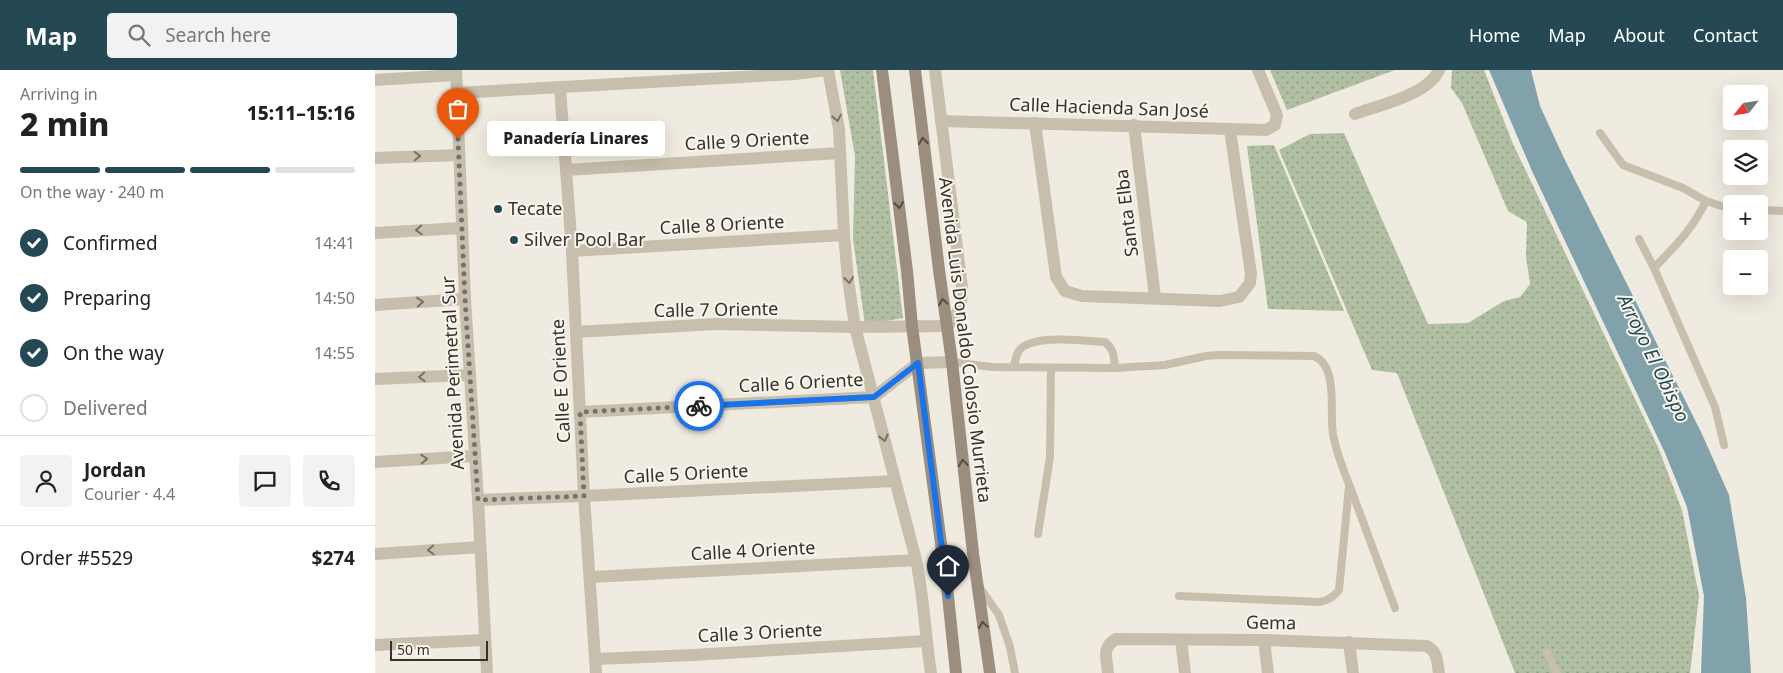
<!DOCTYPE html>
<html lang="en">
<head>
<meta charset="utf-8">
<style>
	:root { --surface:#fff; --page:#f2f2f2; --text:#222; --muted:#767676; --line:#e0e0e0; --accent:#244954 }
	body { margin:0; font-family:"Noto Sans",sans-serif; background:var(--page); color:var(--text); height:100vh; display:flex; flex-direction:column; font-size:19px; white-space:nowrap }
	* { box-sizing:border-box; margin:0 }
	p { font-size:16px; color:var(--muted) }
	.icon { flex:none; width:28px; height:28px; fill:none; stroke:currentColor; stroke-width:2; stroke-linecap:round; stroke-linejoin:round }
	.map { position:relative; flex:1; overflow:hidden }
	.details { display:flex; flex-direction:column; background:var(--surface); width:375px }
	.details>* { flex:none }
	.needle { width:32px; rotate:240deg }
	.fabs { position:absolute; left:1348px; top:15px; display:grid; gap:10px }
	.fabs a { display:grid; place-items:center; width:45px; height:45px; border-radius:5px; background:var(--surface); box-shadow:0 5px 20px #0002; font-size:25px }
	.scale { position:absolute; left:15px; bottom:12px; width:98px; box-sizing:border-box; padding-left:5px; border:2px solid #37302b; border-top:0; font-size:14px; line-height:18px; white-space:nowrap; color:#37302b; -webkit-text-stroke:4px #f8f5ec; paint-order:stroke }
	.pin { position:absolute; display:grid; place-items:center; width:42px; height:42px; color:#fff; margin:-51px -21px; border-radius:50% 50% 50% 0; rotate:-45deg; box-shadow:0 0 5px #0007 }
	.pin .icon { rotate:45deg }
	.courier { position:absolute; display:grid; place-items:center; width:50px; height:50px; margin:-25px; border:4px solid #1a73e8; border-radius:50%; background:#fff; color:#222; box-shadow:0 1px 6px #0007 }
	.bubble { position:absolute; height:35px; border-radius:5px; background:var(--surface); box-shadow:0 5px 20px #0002; font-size:16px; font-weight:800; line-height:35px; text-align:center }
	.summary em { font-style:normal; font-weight:800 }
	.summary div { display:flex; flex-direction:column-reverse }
	.summary { display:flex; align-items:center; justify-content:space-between; height:85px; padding:0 20px }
	h1 { font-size:32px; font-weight:800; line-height:38px }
	.bar { display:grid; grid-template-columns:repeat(4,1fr); gap:8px 5px; align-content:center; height:60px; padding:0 20px }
	.bar i { height:6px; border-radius:4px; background:var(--line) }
	.bar .active { background:var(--accent) }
	.bar p { grid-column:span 4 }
	.line { display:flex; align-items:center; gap:12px; padding:0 20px; border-top:1px solid var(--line) }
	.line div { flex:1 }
	.round { display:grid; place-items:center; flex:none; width:52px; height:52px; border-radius:5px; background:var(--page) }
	ol { padding:0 20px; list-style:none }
	li { display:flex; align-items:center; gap:15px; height:55px }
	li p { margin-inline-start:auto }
	li .icon { padding:5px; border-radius:50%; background:var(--accent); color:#fff; stroke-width:4 }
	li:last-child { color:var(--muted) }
	li i { width:28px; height:28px; border:2px solid var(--line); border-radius:50% }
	header { display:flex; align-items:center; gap:30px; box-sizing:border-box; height:70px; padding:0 25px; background:var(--accent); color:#fff }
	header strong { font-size:24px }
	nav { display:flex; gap:28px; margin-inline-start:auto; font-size:18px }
	.search { width:350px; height:45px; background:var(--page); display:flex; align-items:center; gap:12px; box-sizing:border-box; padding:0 18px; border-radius:5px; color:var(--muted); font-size:19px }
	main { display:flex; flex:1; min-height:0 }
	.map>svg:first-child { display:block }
</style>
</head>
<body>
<header>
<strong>Map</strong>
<div class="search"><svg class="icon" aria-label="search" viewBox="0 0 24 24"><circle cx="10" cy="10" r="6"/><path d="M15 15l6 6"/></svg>Search here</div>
<nav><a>Home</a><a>Map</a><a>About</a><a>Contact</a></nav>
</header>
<main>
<section class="details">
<div class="summary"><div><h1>2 min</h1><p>Arriving in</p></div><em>15:11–15:16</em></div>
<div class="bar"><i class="active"></i><i class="active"></i><i class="active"></i><i></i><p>On the way · 240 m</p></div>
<ol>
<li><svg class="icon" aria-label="check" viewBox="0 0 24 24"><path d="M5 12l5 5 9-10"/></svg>Confirmed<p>14:41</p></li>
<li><svg class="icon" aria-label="check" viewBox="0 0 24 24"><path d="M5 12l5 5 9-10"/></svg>Preparing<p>14:50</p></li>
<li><svg class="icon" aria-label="check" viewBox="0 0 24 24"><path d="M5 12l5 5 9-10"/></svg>On the way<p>14:55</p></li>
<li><i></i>Delivered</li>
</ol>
<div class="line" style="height:90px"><a class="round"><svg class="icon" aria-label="person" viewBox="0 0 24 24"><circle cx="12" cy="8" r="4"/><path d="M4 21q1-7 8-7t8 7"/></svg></a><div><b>Jordan</b><p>Courier · 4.4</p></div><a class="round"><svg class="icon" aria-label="chat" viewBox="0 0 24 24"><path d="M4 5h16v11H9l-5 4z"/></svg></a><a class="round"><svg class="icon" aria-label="phone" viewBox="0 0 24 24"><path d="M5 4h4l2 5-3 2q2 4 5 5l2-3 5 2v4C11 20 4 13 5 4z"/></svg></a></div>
<div class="line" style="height:65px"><div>Order #5529</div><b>$274</b></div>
</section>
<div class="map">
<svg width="1408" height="603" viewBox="0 0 1408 603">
	<defs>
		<pattern id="green-dots" width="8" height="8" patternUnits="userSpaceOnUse" patternTransform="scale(1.25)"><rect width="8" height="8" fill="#b0bea1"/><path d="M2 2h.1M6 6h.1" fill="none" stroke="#909b83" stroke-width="1.8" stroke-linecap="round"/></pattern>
	</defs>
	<rect width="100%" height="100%" fill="#f0ebe0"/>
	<!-- green -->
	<g fill="url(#green-dots)">
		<polygon points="465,0 498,0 528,248 490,255 478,169 480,86"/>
		<polygon points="895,0 1020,0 912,40"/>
		<polygon points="1077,0 1109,0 1138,74 1283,377 1307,440 1324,526 1315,603 1140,603 1022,303 997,300 904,80 935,64 969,63 1053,254 1093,253 1129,231 1145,227 1155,214 1151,186 1152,152 1133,141 1087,33 1076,18"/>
		<polygon points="899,75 969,241 893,239 872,76"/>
	</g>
	<!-- water -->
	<polygon fill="#82a2ab" points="1114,0 1156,0 1165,36 1188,86 1327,364 1354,425 1371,528 1376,603 1326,603 1329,526 1312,437 1290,383 1157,101"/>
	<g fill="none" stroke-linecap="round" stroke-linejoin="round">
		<!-- service -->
		<g stroke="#c8bead" stroke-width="8">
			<polyline points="1225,63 1248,95 1308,118 1331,131 1356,139"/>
			<polyline points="1384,140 1408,141"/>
			<polyline points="1264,169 1279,198 1340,337 1349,375"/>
			<path d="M1279,198C1300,176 1317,160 1331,131"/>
			<path d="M577,292L617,297L740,298L790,295L831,286L845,285L939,286C964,297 954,341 958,364C962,387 972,408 980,430C993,466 1007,502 1020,538"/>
			<path d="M638,297C640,293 641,287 643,282C654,263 710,271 730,272C739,279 739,287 740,298"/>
			<polyline points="663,464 675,387 676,298"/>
			<polyline points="605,518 624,545 635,577 640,603"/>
			<path d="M804,526L945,532C954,530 959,527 964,520L974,417"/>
			<polyline points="1172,583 1182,603"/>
		</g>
		<!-- minor -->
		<g stroke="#c8bead" stroke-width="12">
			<polyline points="0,10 81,5"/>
			<polyline points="185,18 197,181 209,426 221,603"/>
			<polyline points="81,23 420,4 453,0"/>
			<path d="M980,44C1004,35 1053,25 1064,0"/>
			<polyline points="566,51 891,60 900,55 902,45 883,0"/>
			<polyline points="660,53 681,207 690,221 707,226 845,231 864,227 875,213 876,204 855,60"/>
			<polyline points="759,55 780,227"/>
			<polyline points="0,88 84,85"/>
			<polyline points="191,100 465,83"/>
			<polyline points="0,163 87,158"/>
			<polyline points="197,181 469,165"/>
			<polyline points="0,235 90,229"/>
			<path d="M201,262L341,254L480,257L572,256C584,245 587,234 587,218L560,0"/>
			<polyline points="0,309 95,305"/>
			<polyline points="205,342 499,327 543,293 577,292"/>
			<polyline points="0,392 99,386"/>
			<polyline points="103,430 209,426 520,411"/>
			<polyline points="0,484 105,477"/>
			<polyline points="216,507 541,490"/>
			<polyline points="806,570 810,603"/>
			<polyline points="889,570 893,603"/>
			<polyline points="974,572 978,603"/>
			<polyline points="0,575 110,570"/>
			<polyline points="221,589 318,585 551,571"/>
			<path d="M733,603C732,588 726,578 741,569L889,570L1052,576C1063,582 1062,592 1064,603"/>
		</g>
		<!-- tertiary -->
		<g stroke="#c8bead" stroke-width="12">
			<polyline points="81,0 90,229 103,430 112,603"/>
			<path d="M453,0L464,59L469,165L473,209L480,257L541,490C549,527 550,565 556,603"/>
		</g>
		<!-- secondary -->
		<g stroke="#9b8e7e" stroke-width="12">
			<polyline points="507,0 532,201 537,256 573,526 581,603"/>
			<polyline points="540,0 564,200 577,292 598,483 615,603"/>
		</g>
	</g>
	<!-- one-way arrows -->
	<defs><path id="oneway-chevron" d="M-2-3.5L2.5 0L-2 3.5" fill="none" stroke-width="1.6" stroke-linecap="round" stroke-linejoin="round" transform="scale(1.25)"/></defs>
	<g stroke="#787066">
		<use href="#oneway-chevron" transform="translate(462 48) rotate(79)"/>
		<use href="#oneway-chevron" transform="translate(42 86) rotate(-2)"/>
		<use href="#oneway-chevron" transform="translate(44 160) rotate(177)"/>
		<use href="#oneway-chevron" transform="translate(474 210) rotate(83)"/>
		<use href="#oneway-chevron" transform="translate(45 232) rotate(-4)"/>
		<use href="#oneway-chevron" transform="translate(47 307) rotate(177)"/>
		<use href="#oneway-chevron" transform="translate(509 368) rotate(76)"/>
		<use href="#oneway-chevron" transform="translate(49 389) rotate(-3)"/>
		<use href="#oneway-chevron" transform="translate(56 480) rotate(177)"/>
	</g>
	<g stroke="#554c44">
		<use href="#oneway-chevron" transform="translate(548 71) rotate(-97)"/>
		<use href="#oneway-chevron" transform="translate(524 135) rotate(83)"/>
		<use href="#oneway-chevron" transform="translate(568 232) rotate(-98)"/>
		<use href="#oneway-chevron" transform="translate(588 393) rotate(-96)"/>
		<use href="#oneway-chevron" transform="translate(608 555) rotate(-97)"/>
	</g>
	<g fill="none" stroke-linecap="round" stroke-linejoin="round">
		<!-- done -->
		<polyline stroke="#78716a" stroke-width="5" stroke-dasharray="0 9" points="83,69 90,229 103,430 209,426 205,342 324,336"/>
		<!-- route -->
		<polyline stroke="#1a73e8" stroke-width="6" points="324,336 499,327 543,293 573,526"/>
	</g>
	<!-- markers -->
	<g fill="#244954" stroke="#f8f5ec" stroke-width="2">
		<circle cx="123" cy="139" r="5"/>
		<circle cx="139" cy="170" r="5"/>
	</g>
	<g text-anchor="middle" stroke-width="4" stroke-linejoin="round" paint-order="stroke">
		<!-- street labels -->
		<g font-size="18" fill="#37302b" stroke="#f8f5ec">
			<text transform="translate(734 38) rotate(2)" y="6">Calle Hacienda San José</text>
			<text transform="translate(372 71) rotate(-3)" y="6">Calle 9 Oriente</text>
			<text transform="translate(752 143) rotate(-97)" y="6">Santa Elba</text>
			<text transform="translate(347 155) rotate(-3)" y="6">Calle 8 Oriente</text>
			<text transform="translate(341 240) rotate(-1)" y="6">Calle 7 Oriente</text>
			<text transform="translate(590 270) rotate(83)" y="6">Avenida Luis Donaldo Colosio Murrieta</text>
			<text transform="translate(78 303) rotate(-93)" y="6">Avenida Perimetral Sur</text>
			<text transform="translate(186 311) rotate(-93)" y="6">Calle E Oriente</text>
			<text transform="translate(426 313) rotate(-3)" y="6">Calle 6 Oriente</text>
			<text transform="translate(311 404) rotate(-3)" y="6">Calle 5 Oriente</text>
			<text transform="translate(378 481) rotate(-3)" y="6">Calle 4 Oriente</text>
			<text transform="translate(896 553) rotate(1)" y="6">Gema</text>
			<text transform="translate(385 563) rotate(-3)" y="6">Calle 3 Oriente</text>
		</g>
		<!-- poi labels -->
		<g font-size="18" fill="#37302b" stroke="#f8f5ec" text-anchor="start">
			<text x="133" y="145">Tecate</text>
			<text x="149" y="176">Silver Pool Bar</text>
		</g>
		<!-- water labels -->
		<g font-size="19" font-style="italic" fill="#244954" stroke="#f8f5ec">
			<text transform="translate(1279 288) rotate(64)" y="7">Arroyo El Obispo</text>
		</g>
	</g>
</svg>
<div class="fabs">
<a><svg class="needle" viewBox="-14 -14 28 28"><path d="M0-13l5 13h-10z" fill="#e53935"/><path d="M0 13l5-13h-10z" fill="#767676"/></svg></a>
<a><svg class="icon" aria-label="layers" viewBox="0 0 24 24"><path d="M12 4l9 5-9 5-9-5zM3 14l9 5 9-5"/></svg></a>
<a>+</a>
<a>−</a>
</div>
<div class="scale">50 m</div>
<div class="pin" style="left:83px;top:69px;background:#ea580c"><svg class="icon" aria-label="bag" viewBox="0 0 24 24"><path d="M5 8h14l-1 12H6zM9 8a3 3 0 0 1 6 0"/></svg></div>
<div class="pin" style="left:573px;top:526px;background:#1f2937"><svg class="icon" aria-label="home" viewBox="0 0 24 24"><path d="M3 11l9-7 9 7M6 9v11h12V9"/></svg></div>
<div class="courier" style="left:324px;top:336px"><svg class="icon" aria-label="bike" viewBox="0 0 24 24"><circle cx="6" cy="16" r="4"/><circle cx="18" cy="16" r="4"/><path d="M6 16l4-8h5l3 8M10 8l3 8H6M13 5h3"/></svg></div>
<div class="bubble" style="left:112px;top:51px;width:178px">Panadería Linares</div>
</div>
</main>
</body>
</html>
